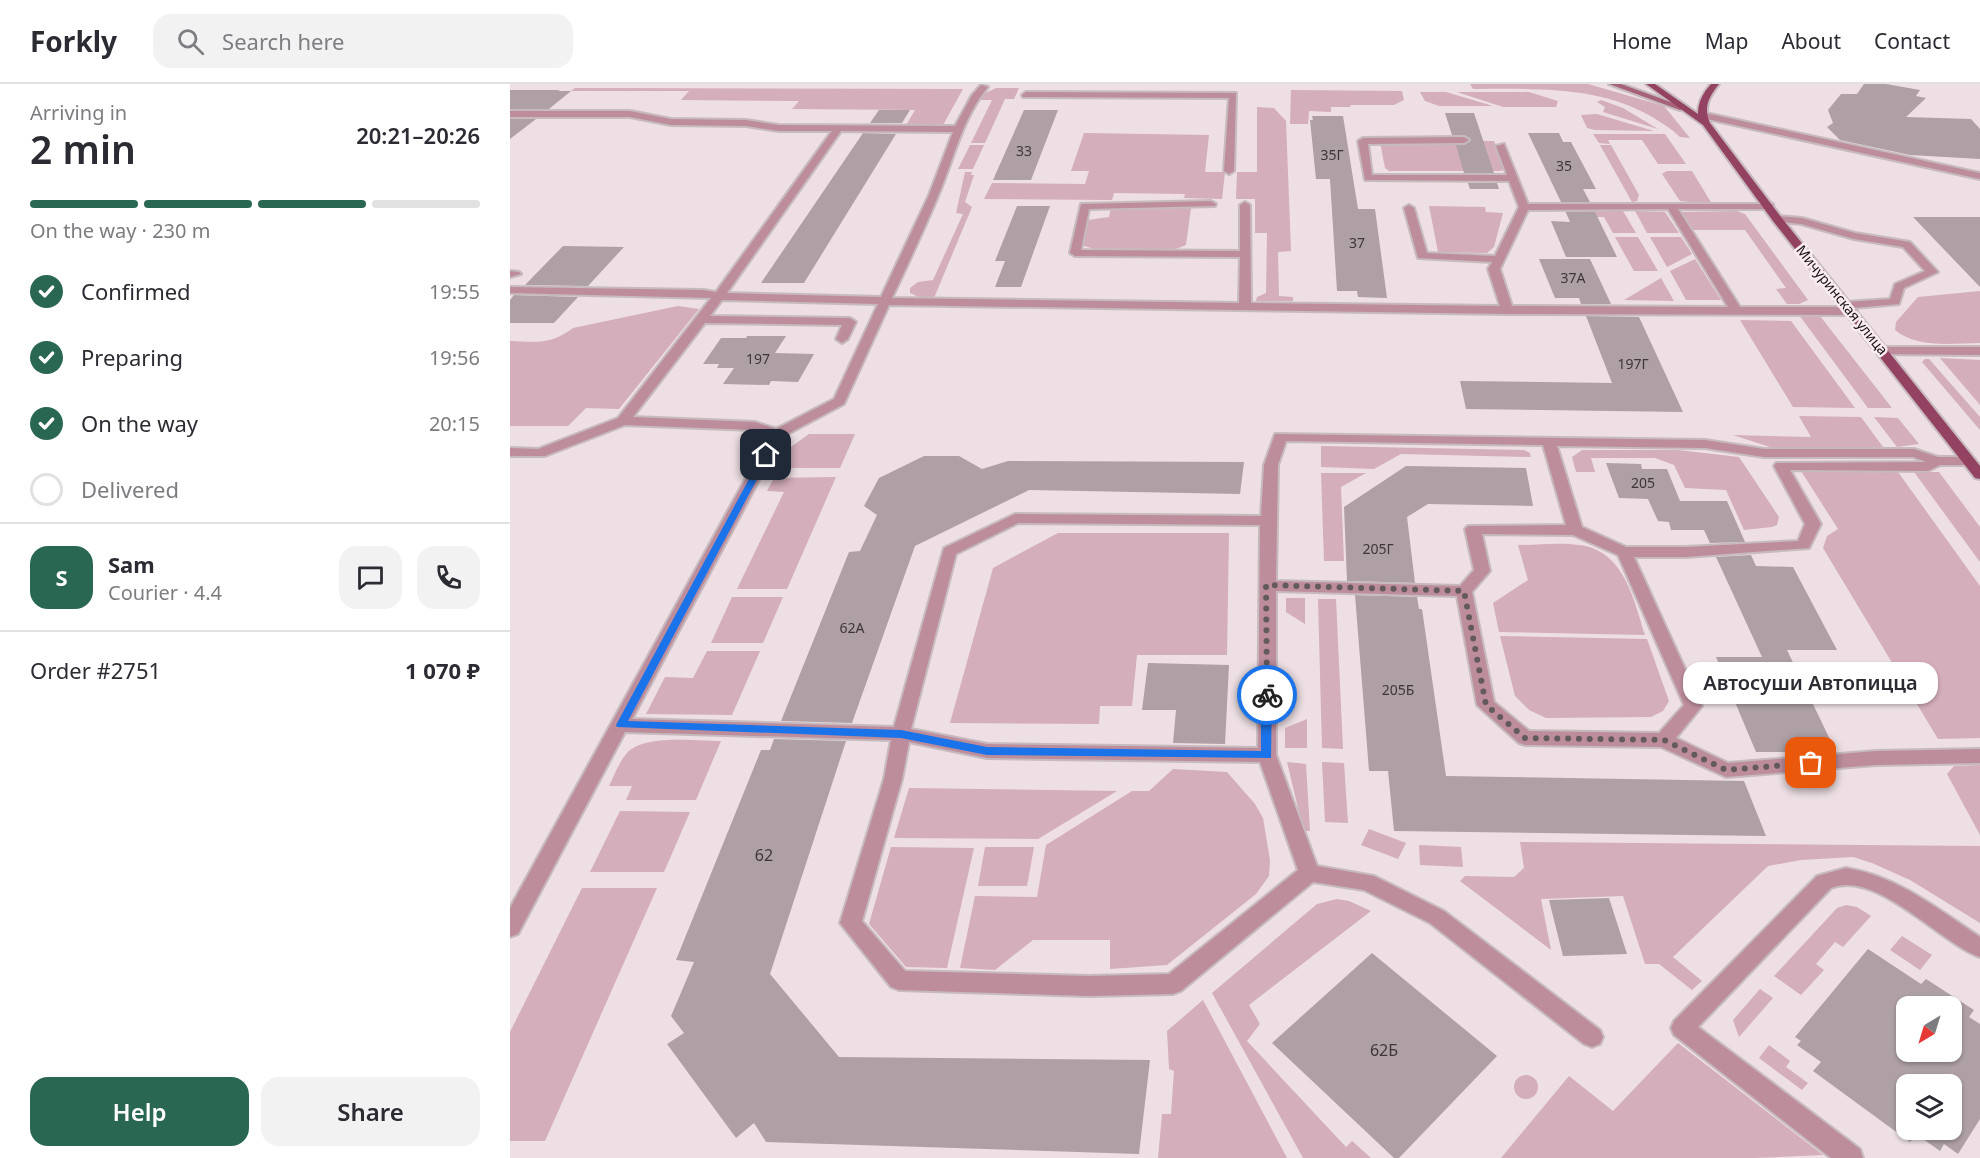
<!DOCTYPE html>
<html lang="en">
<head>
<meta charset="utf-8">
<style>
	:root { --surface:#fff; --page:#f2f2f3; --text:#2b2b33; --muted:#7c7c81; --line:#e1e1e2; --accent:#2a6752 }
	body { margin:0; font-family:"Noto Sans",sans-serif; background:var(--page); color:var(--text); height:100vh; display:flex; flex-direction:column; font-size:22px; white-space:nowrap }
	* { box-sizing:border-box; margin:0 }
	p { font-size:20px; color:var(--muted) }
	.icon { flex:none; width:33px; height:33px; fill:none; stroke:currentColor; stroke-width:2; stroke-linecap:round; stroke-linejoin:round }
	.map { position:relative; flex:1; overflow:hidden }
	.sheet { display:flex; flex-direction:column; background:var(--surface); width:510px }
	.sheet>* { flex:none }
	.needle { width:39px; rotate:218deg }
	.tools { position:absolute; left:1386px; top:912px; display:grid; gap:12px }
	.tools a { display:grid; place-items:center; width:66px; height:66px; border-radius:12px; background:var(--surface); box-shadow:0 2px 4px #0004; font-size:30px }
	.pin { position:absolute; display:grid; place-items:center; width:51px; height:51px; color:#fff; margin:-26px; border-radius:12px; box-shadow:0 3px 9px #0006 }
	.courier { position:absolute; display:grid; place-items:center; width:60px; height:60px; margin:-30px; border:4px solid #1a73e8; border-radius:50%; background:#fff; color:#222; box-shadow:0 2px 8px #0007 }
	.bubble { position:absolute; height:42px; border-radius:18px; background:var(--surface); box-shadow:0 2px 4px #0004; font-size:20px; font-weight:600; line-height:42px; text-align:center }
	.head em { font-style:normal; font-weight:600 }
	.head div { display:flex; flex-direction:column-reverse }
	.head { display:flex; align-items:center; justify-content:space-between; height:102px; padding:0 30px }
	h1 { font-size:39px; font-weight:600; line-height:45px }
	.bar { display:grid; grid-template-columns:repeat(4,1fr); gap:9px 6px; align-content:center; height:72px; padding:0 30px }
	.bar i { height:8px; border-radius:4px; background:var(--line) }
	.bar .active { background:var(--accent) }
	.bar p { grid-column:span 4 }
	.line { display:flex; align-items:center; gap:15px; padding:0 30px; border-top:2px solid var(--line) }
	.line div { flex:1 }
	.round { display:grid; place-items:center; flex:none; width:63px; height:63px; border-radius:18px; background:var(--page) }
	ol { padding:0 30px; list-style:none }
	li { display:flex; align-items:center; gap:18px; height:66px }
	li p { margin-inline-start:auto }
	li .icon { padding:6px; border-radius:50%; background:var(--accent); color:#fff; stroke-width:4 }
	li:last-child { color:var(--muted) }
	li i { width:33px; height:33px; border:3px solid var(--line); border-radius:50% }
	.button { display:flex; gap:12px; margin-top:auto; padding:12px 30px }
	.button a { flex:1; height:69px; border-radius:18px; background:var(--accent); color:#fff; font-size:24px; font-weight:600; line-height:69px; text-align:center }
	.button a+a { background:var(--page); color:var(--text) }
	header { display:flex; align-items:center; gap:36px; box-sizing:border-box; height:84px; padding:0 30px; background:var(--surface); border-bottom:2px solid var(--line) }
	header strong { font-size:28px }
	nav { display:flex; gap:33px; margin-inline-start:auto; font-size:21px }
	.search { width:420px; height:54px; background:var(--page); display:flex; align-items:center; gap:15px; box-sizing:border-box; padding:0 21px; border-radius:18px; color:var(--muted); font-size:22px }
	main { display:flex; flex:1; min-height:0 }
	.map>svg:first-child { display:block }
</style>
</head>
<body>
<header>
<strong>Forkly</strong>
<div class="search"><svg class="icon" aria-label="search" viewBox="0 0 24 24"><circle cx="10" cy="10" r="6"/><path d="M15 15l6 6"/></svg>Search here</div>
<nav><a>Home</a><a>Map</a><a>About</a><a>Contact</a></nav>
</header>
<main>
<section class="sheet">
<div class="head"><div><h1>2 min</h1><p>Arriving in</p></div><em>20:21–20:26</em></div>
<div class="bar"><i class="active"></i><i class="active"></i><i class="active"></i><i></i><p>On the way · 230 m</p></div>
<ol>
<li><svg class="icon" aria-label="check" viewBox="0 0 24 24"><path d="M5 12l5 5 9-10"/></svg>Confirmed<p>19:55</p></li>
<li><svg class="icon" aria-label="check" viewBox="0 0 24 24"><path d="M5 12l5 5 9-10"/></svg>Preparing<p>19:56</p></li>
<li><svg class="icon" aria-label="check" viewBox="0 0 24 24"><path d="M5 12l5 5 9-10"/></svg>On the way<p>20:15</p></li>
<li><i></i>Delivered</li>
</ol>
<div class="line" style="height:108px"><b class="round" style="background:var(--accent);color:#fff">S</b><div><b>Sam</b><p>Courier · 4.4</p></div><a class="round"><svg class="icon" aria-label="chat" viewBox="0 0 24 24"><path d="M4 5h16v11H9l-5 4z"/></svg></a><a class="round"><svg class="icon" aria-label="phone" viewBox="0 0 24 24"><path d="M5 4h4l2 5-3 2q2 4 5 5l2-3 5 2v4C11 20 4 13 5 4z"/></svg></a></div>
<div class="line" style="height:78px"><div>Order #2751</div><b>1 070 ₽</b></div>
<div class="button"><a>Help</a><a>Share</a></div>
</section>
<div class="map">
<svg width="1470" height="1074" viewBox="0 0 1470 1074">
	<rect width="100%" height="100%" fill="#eddfe3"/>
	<!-- green -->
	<g fill="#d4aeba">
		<path d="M960,0H1078L1154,22L1180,54L1170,53C1162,45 1153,40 1144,34C1089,1 1025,5 963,5Z"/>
		<polygon points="65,4 453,5 432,43 395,43 405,26 282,25 289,17 171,16 179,7 61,7"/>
		<polygon points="486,4 509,4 504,15 495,15 475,59 461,59 482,16 470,16 473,10"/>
		<polygon points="781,6 892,7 894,16 884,21 841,21 840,23 821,23 821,28 799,27 798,40 780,40"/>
		<polygon points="910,8 936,8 983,22 929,22 915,17"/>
		<polygon points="947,8 1019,8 1048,17 1046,23 993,23"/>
		<polygon points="1091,16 1113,24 1148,45 1093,28 1095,23 1087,18"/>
		<polygon points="747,23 764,24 776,37 781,167 768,168 769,212 783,213 783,217 746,217 747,213 756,209 757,149 745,149 745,115 726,115 727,88 747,88"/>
		<polygon points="1087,30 1144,47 1085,46 1077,44 1071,31"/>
		<polygon points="574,49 699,51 695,88 715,88 712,115 674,114 675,110 604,109 602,116 474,115 482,99 575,100 579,87 561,87"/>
		<polygon points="1083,50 1155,50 1176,80 1148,80 1132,56 1098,56 1100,60 1089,59"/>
		<polygon points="877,56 984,57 997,85 990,87 879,87 875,84 870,58"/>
		<polygon points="460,61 474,61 463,85 448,85"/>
		<polygon points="1090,61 1101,61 1129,111 1127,117 1122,118"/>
		<polygon points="1157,87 1182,87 1202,120 1170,117 1152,90"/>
		<polygon points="455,88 462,88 461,91 464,91 455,118 462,123 424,214 411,214 400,209 400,204 408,198 423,196 453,130 446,129"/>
		<polygon points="919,122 975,123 976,128 993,129 984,163 977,169 928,168"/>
		<polygon points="601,124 681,124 676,161 663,166 585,165 574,162 572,159 578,136 599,133"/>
		<polygon points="1055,127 1113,127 1126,149 1103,149 1094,133 1058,133"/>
		<polygon points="1125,127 1155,128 1169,149 1137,149"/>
		<polygon points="1227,127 1235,130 1298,216 1289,220 1277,220 1266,205 1276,204 1235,146 1182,146 1171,128"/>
		<polygon points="1105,153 1128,153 1148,187 1124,187"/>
		<polygon points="1140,153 1171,153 1182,170 1157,183"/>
		<polygon points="1185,175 1211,216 1176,216 1160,187"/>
		<polygon points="1151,194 1164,217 1114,216"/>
		<path d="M1470,207V259C1442,259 1408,265 1385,246L1386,238L1408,213Z"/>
		<path d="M168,222L189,225L109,325L76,324L58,342H0V257C27,258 40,261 63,244Z"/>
		<polygon points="1289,231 1310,232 1382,324 1358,324"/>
		<polygon points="1230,236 1281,237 1345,324 1283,323"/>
		<polygon points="1430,274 1470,276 1470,321"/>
		<polygon points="1415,275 1419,275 1470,333 1470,346 1412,278"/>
		<polygon points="1289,332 1351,333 1373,363 1263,364 1223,351 1301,353"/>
		<polygon points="1364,333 1388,334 1409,360 1387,363"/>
		<polygon points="299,350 345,350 330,384 269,384 278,365"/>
		<polygon points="811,362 1014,366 1020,369 1021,373 891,370 864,385 811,383"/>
		<polygon points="1072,366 1168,366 1229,373 1269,433 1267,441 1262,443 1234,446 1216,406 1175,404 1164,381 1145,374 1081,374 1085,388 1066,388 1062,373"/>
		<polygon points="1291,387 1388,388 1470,502 1470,654 1428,655 1313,464 1317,452 1328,445"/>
		<polygon points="1404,388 1429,388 1470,443 1470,478"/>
		<polygon points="811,389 856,389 831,403 834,477 814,477"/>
		<polygon points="326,393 277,505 227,505 274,408 257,407 264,394"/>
		<polygon points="548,449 719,449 717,571 627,571 622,622 590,622 589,640 440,639 483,484"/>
		<path d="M1008,461C1028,461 1049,458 1069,461C1114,466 1124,516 1135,551L989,548L983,519L1018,496Z"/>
		<polygon points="222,513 273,513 253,559 201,559"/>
		<polygon points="776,514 795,514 795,540 776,528"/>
		<polygon points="808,515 826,515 833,665 812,664"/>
		<polygon points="990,552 1137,555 1159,617 1153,627 1141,633 1036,634 1019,626 1005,612"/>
		<polygon points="197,567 250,567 222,631 136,630 155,593 183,594"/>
		<polygon points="797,635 797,664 775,664 775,644"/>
		<path d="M211,657L186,716H116L122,702H99C104,692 109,678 117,669C134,650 187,657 211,657Z"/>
		<polygon points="777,678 796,680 800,747 796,747 792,741"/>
		<polygon points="812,678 834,679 838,739 815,738"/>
		<polygon points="1470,681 1470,751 1437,690 1444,682"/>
		<polygon points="663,685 717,688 745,720 753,734 760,776 759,792 746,810 657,881 600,885 600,856 523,856 485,886 450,884 465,812 527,813 536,761 622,707 639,707"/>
		<polygon points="399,704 607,707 528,755 384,754"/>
		<polygon points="110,727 180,728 154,788 80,788"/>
		<polygon points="859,745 896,759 888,775 851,761"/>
		<polygon points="1010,758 1470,762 1470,839 1400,796 1362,779 1343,773 1291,776 1258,782 1163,873 1192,897 1182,906 1149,880 1135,880 1113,812 1031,815 1041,866 950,797 955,792 1004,793 1014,784"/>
		<polygon points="909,761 951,763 953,783 910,781"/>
		<polygon points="381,763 464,764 437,884 396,883 359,840"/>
		<polygon points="475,763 524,763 517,802 468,802"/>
		<polygon points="72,804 147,804 35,1057 0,1057 0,948"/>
		<polygon points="827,815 839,817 861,827 739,921 750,940 737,957 836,1063 842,1057 861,1074 793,1074 702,909 807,820"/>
		<polygon points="1336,821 1347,823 1361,832 1333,863 1325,858 1306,880 1314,886 1291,911 1264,892 1327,824"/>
		<polygon points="1392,852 1422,871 1410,886 1380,866"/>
		<polygon points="1250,905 1263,914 1229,953 1223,936"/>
		<polygon points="693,916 777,1074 648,1074 652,1030 661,1030 664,987 659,985 657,947"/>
		<polygon points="1168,959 1313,1071 1245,1074 991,1074 1059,992 1103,1027"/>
		<polygon points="1259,961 1280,977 1276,983 1298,999 1292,1006 1249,974"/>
		<circle cx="1016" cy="1003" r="12"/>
	</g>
	<!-- building -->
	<g fill="#aea0a4" fill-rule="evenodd">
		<polygon points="1354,0 1376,0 1410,6 1406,12 1416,14 1396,33 1461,35 1470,45 1470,75 1400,71 1330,56 1317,43 1323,39 1318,26 1331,10 1347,10"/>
		<polygon points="0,6 50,6 48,7 61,7 39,25 0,25"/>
		<polygon points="369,26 400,26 392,39 360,39"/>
		<polygon points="514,26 548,26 521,96 483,96"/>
		<polygon points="935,29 964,29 984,89 954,89 946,61 955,61 961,55 954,51 942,51"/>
		<polygon points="802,32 833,32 848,125 865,125 877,214 848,213 847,207 827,207 820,95 806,95 800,36 803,36"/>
		<polygon points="0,35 26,35 0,55"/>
		<polygon points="353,49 386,50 294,199 251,199"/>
		<polygon points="1018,49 1049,49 1053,58 1061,58 1086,105 1073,105 1080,118 1051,118"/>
		<polygon points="958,99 987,99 989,105 960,105"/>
		<polygon points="507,122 540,122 511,203 485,203 495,177 485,177"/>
		<polygon points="1056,128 1085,128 1107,173 1056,173 1041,137 1060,138"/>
		<polygon points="1403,133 1470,133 1470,203"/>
		<polygon points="53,162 114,163 78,202 15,201"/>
		<polygon points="1029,175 1080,175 1101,220 1071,220 1069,214 1045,214"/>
		<polygon points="4,211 68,213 44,239 0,239 0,216"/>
		<polygon points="1076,232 1129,233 1173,328 956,325 950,297 1102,299"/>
		<polygon points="237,252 276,252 265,269 304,270 288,298 261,297 259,301 213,300 224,284 207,284 209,280 193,280 211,254 236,254"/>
		<polygon points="414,372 449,372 472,385 498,377 734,378 730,410 519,406 405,462 342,639 271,637 339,468 350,467 367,431 354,422 369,394"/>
		<polygon points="1096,379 1131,380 1132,385 1157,385 1170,417 1217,417 1235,458 1200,459 1194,446 1161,446 1159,438 1148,437 1138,415 1109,414"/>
		<polygon points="896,382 1016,384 1023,422 918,420 897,433 905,499 837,497 834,423"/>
		<polygon points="1241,471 1246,482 1283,483 1327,566 1277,566 1326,668 1246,668 1206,573 1252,573 1206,473"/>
		<polygon points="845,511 907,513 909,525 912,525 936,692 1234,697 1256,752 884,747 878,687 859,687"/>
		<polygon points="638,579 719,581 715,660 663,659 666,626 632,626"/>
		<polygon points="264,655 336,657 260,890 329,973 640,976 629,1070 256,1058 244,1039 226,1054 157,960 174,949 161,932 184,878 166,876 251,666 260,666"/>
		<polygon points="1099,814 1117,870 1053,872 1039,816"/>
		<path d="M1358,865L1411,900L1416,895L1464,926L1459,933L1470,940V1035L1448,1070L1434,1060L1430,1067L1406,1050L1400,1058L1303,987L1311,978L1287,961L1291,957L1285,953ZM1396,922H1442V968H1396ZM1396,1000H1442V1046H1396Z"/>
		<polygon points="862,869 987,972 889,1074 884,1074 762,959"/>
	</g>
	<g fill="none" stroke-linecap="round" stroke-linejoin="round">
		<defs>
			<g id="service">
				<path d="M471,1L478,3C452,34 444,75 428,112C414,146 398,180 382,214L729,219L730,173L565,172L560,169L571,120L701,117L706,120L705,122L579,125L571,166L730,167V121L735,118L740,121L741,219L990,222L978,185L982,178L908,174L894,124L899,121L904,124L917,169L985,172L1009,123L999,97L855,96L848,57L853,54L954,53L959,56L954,59L858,60L862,91H997L986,62L994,60L1018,120H1263V124L1259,125H1168L1230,223H1332V219L1336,218L1380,215L1385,200L1415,187L1393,163L1344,155L1291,140L1263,137V133L1267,132L1292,134L1345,149L1400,158L1428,188L1394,204L1389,220L1343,224L1347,227L1341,231L997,230L379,221L334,320L272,353L122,635L384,643L434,464L505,430L751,432L754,381L765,350L1195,356L1254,365H1404L1428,373H1457L1464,377L1457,381H1430L1418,387L1280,386L1311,440L1299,464L1176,473H1124L1192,622L1166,654L1218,679L1366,667L1470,665V679L1366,681L1216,693L1151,663L1015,661L1009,659L967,621L947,512L766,507V671L807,782L864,792L934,827L1090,946L1093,953L1090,960L1082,963L1074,960L920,839L854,806L803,798L671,907L663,910L580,912L389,906L381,903L330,839L374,695L381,656L115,648L8,850L0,853V824L259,352L243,346L115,341L35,372H0V364L28,365L108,334L201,214L0,209V203L193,206L206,208L322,47H269L236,42L161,41L120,33H0V27H120L161,35L236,36L269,41L445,42L462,11ZM331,47L443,48L419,111L371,213L217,209ZM1158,125L1218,223L1002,222L990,185L1018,126ZM212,216L368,220L324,315L266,345L245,338L123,333L195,239L332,241L326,255L332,259L338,255L346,238L340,234L200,232ZM776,357L1033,361L1056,441L958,442L955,445L964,486L950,502L766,497L768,381ZM1047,362L1195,364L1254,373H1403L1416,378L1266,379L1264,382L1295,440L1288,457L1176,463H1116L1072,443ZM508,439L750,441L748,664L477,660L401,645L446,470ZM972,450L1063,451L1108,471L1174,621L1149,649L1019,647L984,618L962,508L980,487ZM399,658L477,674L750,678L788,786L659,890L580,892L395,887L352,837L392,695Z"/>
				<polygon points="516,8 726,9 724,87 719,90 714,87 719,14 513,13 512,11"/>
				<polygon points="1191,28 1470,89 1470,95 1188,33 1187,31"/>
				<polygon points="0,187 9,188 11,190 0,193"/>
				<polygon points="1373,263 1470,263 1470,271 1369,270 1367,267"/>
				<path d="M1336,784C1387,792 1428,825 1470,853V873C1430,859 1366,785 1321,804L1188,943L1350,1065L1353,1074H1321L1164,951L1161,944L1164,937L1307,792Z"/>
			</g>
			<polygon id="secondary" points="1099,0 1111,0 1177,24 1170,26"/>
			<path id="primary" d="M1136,0H1145L1188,30C1188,18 1193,9 1201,0H1209C1199,13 1193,23 1200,39L1271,133L1470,382V395L1465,394L1263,137L1193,41Z"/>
		</defs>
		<!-- service casing -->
		<use href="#service" stroke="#c7babe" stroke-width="4"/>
		<!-- secondary casing -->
		<use href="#secondary" stroke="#c7babe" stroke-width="4"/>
		<!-- primary casing -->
		<use href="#primary" stroke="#c7babe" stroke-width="4"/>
		<!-- service -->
		<use href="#service" fill="#bd8d9c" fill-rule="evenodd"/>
		<!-- secondary -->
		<use href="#secondary" fill="#a66279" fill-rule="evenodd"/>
		<!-- primary -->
		<use href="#primary" fill="#944261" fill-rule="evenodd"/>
	</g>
	<!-- route -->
	<polygon fill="#1a73e8" points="256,368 260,371 118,637 391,646 477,663 751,667 751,611 757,607 762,611 761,674 477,671 391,654 107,643 106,641 252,371"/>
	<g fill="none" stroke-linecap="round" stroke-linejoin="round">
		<!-- done -->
		<polyline stroke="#635a5d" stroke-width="6" stroke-dasharray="0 10.8" points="757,611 756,501 954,507 976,621 1015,654 1154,656 1216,686 1301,679"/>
	</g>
	<g text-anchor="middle" stroke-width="5" stroke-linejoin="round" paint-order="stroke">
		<!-- number labels -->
		<g font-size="14" fill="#3e3639">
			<text x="514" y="72">33</text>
			<text x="822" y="76">35Г</text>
			<text x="1054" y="87">35</text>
			<text x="847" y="164">37</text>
			<text x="1063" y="199">37А</text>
			<text x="248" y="280">197</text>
			<text x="1123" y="285">197Г</text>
			<text x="1133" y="404">205</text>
			<text x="868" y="470">205Г</text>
			<text x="342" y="549">62А</text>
			<text x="888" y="611">205Б</text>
		</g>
		<!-- far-street labels -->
		<g font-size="14" fill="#181315" stroke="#faecf0">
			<text transform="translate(1332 216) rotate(51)" y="5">Мичуринская улица</text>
		</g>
		<!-- near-number labels -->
		<g font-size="16" fill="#3e3639">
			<text x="254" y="777">62</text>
			<text x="874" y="972">62Б</text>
		</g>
	</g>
</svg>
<div class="tools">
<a><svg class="needle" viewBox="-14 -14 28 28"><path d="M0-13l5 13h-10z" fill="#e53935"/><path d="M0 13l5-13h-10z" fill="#7c7c81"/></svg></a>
<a><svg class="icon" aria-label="layers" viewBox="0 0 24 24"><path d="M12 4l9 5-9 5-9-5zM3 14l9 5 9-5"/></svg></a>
</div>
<div class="pin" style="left:1301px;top:679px;background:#ea580c"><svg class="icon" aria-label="bag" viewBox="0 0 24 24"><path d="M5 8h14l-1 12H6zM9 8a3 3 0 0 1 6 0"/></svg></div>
<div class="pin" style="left:256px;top:371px;background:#1f2937"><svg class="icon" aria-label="home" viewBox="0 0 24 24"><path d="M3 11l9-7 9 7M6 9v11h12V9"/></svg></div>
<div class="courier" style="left:757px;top:611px"><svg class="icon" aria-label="bike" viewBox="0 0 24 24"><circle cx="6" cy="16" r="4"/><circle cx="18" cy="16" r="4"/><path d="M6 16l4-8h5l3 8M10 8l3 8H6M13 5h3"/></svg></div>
<div class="bubble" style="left:1173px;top:578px;width:255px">Автосуши Автопицца</div>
</div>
</main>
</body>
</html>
